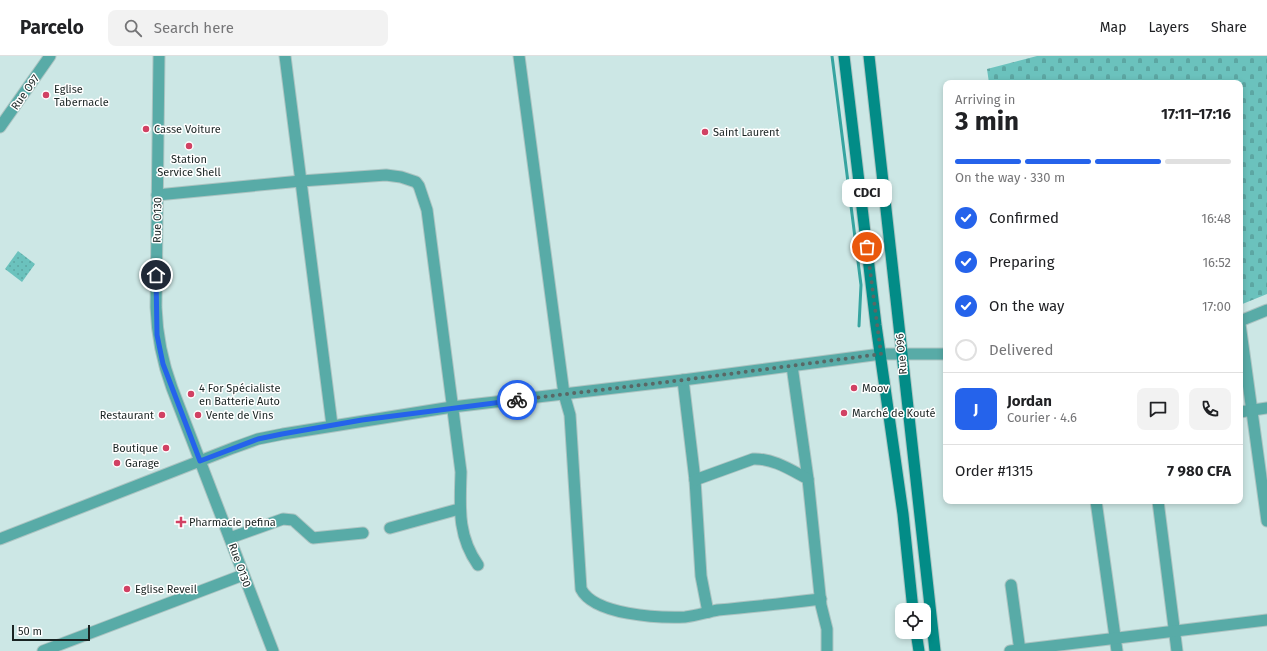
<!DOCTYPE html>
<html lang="en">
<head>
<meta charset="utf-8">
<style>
	:root { --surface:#fff; --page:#f2f2f2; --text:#202124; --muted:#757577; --line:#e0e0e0; --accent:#2563eb }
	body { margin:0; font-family:"Fira Sans",sans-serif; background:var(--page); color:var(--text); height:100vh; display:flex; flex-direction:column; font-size:15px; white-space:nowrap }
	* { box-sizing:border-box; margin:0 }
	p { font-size:13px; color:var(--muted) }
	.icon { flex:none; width:22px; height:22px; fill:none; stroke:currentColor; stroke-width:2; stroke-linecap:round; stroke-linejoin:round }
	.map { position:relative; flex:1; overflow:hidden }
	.drawer { position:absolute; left:943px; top:24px; width:300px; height:424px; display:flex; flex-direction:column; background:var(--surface); border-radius:8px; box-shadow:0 2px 6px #0003 }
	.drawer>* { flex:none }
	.tools { position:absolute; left:895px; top:547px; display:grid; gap:8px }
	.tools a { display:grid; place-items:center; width:36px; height:36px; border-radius:8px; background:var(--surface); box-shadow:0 2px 6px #0003; font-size:20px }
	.scale { position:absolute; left:12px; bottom:10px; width:78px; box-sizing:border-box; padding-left:4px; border:2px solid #192322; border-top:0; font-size:11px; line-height:14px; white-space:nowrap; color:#192322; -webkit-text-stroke:3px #fff; paint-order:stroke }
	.pin { position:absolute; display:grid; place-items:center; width:34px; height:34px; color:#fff; margin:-17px; border:2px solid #fff; border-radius:50%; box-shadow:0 1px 4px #0007 }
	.courier { position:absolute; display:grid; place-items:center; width:40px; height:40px; margin:-20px; border:3px solid #2563eb; border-radius:50%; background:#fff; color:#222; box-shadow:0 1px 5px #0007 }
	.bubble { position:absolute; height:28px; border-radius:8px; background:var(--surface); box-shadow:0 2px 6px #0003; font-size:13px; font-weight:700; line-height:28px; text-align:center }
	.summary em { font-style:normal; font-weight:700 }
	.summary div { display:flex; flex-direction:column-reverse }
	.summary { display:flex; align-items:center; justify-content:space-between; height:68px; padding:0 12px }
	h1 { font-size:26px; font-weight:700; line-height:30px }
	.bar { display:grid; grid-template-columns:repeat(4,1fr); gap:6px 4px; align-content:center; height:48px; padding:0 12px }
	.bar i { height:5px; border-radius:3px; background:var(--line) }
	.bar .current { background:var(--accent) }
	.bar p { grid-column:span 4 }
	.line { display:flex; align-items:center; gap:10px; padding:0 12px; border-top:1px solid var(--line) }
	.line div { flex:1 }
	.round { display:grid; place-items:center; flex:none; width:42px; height:42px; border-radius:8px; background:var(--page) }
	ol { padding:0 12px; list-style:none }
	li { display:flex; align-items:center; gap:12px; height:44px }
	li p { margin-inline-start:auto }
	li .icon { padding:4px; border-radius:50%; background:var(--accent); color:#fff; stroke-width:4 }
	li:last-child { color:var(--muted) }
	li i { width:22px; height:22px; border:2px solid var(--line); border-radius:50% }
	header { display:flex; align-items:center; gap:24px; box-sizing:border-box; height:56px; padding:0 20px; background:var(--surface); border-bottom:1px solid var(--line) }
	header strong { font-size:19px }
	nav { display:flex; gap:22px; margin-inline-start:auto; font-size:14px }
	.search { width:280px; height:36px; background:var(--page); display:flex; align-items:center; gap:10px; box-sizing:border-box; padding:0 14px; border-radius:8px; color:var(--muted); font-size:15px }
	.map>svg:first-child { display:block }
</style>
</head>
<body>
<header>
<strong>Parcelo</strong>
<div class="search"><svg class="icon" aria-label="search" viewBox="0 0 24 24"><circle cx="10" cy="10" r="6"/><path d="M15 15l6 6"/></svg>Search here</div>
<nav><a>Map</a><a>Layers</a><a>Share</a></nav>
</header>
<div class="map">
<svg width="1267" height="595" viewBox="0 0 1267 595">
	<defs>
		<pattern id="grass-dots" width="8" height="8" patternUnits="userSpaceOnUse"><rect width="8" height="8" fill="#6bc2bd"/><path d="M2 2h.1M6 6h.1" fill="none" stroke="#5ca6a2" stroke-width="1.8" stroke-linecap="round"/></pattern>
		<pattern id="cemetery-stones" width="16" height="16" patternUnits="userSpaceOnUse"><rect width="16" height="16" fill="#6bc2bd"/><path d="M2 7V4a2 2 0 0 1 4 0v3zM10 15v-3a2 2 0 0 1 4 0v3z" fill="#5ca6a2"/></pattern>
	</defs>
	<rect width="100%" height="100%" fill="#cce7e5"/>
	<!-- grass -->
	<polygon fill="url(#grass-dots)" points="18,195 35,208 22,226 5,213"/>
	<!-- cemetery -->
	<polygon fill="url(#cemetery-stones)" points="1037,0 1267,0 1267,238 1240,249 1240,27 989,27 987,13"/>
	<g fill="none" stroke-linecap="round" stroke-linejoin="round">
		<!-- stream -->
		<polyline stroke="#36a4a0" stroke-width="3" points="832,0 861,229 859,270"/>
		<defs>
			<g id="minor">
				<polyline points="285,0 332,369"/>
				<path d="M519,0L564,338L570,359L581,533C594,559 658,562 685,561C696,560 707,556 718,554C752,551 787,547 821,543"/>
				<polyline points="0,71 50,0"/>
				<path d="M157,139L301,125L386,119L401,121L416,126L419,130L427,154L461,416C460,451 457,479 478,509"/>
				<polyline points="1240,265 1267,254"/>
				<polyline points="1240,268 1267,465"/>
				<polyline points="792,310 808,423"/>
				<polyline points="683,324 695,424 701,520 708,556"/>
				<polyline points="1240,356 1267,352"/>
				<path d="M695,424L753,403C773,402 791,414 808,423L821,549L827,573V595"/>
				<polyline points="1096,445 1117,595"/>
				<polyline points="1158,445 1177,595"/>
				<polyline points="390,472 459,453"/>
				<polyline points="230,482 283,463 293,464 313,482 363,477"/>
				<polyline points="0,483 233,392 258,383 283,378 452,351 683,324 881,298 946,298"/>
				<polyline points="1011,529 1020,595"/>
				<polyline points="43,595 243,519"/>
				<polyline points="1010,595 1267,564"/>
			</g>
			<path id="tertiary" d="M159,0L156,251C157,279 162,305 172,332L273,595"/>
			<g id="secondary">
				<polyline points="844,0 876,269 903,458 913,554"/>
				<polyline points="869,0 935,595"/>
				<polyline points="916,576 919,595"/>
			</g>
		</defs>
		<!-- minor casing -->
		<use href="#minor" stroke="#acc4c2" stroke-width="13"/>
		<!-- tertiary casing -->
		<use href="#tertiary" stroke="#acc4c2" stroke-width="13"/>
		<!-- secondary casing -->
		<use href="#secondary" stroke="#acc4c2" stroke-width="13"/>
		<!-- minor -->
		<use href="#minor" stroke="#58aba7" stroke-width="11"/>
		<!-- tertiary -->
		<use href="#tertiary" stroke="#58aba7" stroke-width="11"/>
		<!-- secondary -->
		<use href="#secondary" stroke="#028c87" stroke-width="11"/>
	</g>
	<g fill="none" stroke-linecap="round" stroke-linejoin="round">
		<!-- done -->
		<polyline stroke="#586866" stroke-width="4" stroke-dasharray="0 7.2" points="517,344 683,324 881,298 867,191"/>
		<!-- route -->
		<polyline stroke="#2563eb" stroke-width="5" points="156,219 157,279 163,308 200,405 258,383 282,378 362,364 517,344"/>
	</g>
	<!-- markers -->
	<g fill="#d14163" stroke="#fff" stroke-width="1.5">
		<circle cx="46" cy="39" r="4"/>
		<circle cx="146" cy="73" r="4"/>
		<circle cx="705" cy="76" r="4"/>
		<circle cx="189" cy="90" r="4"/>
		<circle cx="854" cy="332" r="4"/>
		<circle cx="191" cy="338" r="4"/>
		<circle cx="844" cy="357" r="4"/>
		<circle cx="162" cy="359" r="4"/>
		<circle cx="198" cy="359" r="4"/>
		<circle cx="166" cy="392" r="4"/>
		<circle cx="117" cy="407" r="4"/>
		<path d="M179 460h4v4h4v4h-4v4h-4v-4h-4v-4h4z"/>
		<circle cx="127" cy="533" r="4"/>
	</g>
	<g text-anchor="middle" stroke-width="3" stroke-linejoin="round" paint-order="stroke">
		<!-- poi labels -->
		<g font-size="11" fill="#192322" stroke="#fff" text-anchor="start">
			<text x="54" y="37">Eglise<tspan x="54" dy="13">Tabernacle</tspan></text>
			<text x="154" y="77">Casse Voiture</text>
			<text x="713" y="80">Saint Laurent</text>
			<text x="189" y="107" text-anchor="middle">Station<tspan x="189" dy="13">Service Shell</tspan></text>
			<text x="199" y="336">4 For Spécialiste<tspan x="199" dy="13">en Batterie Auto</tspan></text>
			<text x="862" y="336">Moov</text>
			<text x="852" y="361">Marché de Kouté</text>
			<text x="154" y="363" text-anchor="end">Restaurant</text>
			<text x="206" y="363">Vente de Vins</text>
			<text x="158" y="396" text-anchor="end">Boutique</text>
			<text x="125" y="411">Garage</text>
			<text x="189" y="470">Pharmacie pefina</text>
			<text x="135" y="537">Eglise Reveil</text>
		</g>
		<!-- street labels -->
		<g font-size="11" fill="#192322" stroke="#fff">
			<text transform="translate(25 36) rotate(-55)" y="4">Rue O97</text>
			<text transform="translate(157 164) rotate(-89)" y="4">Rue O130</text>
			<text transform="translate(901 298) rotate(-95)" y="4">Rue O96</text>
			<text transform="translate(240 509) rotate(70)" y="4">Rue O130</text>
		</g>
	</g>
</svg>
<div class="tools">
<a><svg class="icon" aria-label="locate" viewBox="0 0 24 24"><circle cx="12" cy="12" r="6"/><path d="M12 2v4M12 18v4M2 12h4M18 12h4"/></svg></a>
</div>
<div class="scale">50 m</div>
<div class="pin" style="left:867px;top:191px;background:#ea580c"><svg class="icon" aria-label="bag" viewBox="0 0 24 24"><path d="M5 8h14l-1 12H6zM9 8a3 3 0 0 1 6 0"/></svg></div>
<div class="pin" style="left:156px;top:219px;background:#1f2937"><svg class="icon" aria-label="home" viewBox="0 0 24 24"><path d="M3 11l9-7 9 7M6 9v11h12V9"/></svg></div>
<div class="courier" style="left:517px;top:344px"><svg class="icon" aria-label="bike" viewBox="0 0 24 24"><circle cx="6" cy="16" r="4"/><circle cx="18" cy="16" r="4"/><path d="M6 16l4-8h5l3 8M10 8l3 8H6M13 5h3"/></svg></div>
<div class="bubble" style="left:842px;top:123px;width:50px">CDCI</div>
<section class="drawer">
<div class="summary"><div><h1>3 min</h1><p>Arriving in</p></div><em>17:11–17:16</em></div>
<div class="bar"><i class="current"></i><i class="current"></i><i class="current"></i><i></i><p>On the way · 330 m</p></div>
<ol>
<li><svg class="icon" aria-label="check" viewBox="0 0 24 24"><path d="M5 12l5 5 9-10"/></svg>Confirmed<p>16:48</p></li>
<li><svg class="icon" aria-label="check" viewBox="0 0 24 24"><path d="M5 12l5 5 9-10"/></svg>Preparing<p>16:52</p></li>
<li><svg class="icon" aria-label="check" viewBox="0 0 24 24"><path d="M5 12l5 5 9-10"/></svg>On the way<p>17:00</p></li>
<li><i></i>Delivered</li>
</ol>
<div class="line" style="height:72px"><b class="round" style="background:var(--accent);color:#fff">J</b><div><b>Jordan</b><p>Courier · 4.6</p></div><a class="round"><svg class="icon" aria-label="chat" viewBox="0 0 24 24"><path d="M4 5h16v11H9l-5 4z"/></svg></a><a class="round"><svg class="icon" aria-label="phone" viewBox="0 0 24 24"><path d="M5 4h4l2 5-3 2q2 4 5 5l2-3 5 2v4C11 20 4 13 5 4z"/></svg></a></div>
<div class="line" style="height:52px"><div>Order #1315</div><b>7 980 CFA</b></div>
</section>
</div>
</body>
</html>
